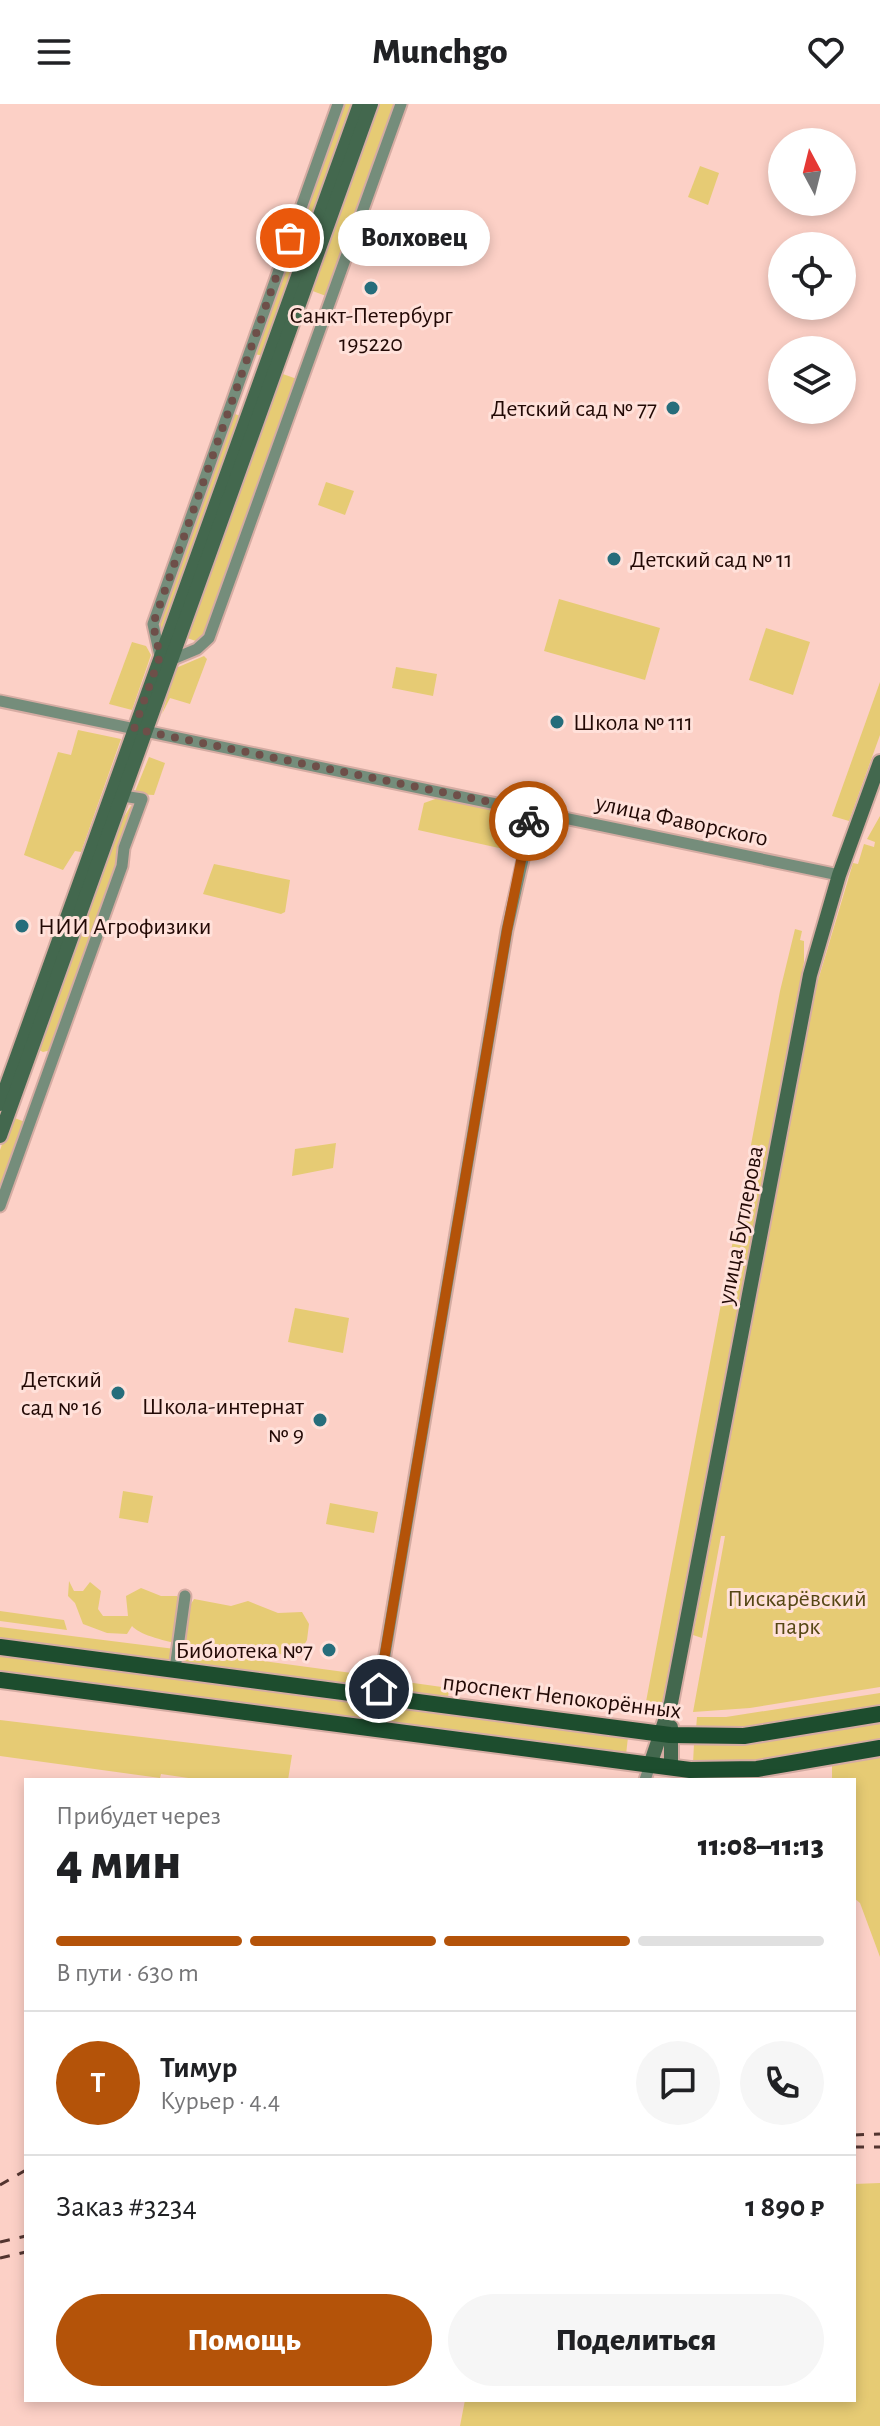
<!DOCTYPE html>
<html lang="ru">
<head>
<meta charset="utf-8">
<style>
	:root { --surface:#fff; --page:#f6f6f6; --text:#202124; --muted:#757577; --line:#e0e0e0; --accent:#b45309 }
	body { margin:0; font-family:"Alegreya Sans",sans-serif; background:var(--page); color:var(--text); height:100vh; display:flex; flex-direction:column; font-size:30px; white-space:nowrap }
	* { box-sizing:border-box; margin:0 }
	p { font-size:26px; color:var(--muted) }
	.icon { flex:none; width:44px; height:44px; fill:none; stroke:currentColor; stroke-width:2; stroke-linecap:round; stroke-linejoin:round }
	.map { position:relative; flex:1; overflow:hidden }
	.details { position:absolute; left:24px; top:1674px; width:832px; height:624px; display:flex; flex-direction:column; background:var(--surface); border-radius:0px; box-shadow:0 4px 12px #0003 }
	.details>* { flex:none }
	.needle { width:52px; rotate:353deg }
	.tools { position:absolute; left:768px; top:24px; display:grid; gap:16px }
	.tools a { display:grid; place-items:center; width:88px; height:88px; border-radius:50%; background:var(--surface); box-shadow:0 4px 12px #0003; font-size:40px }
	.pin { position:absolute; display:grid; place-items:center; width:68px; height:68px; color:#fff; margin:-34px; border:4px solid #fff; border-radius:50%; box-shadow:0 2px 8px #0007 }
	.courier { position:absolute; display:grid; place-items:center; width:80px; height:80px; margin:-40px; border:6px solid #b45309; border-radius:50%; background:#fff; color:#222; box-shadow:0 2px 10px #0007 }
	.bubble { position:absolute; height:56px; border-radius:28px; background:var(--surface); box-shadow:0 4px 12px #0003; font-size:26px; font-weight:800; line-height:56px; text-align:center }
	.head em { font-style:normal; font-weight:800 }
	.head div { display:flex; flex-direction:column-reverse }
	.head { display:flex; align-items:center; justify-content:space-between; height:136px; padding:0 32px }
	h1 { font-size:52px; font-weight:800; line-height:60px }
	.bar { display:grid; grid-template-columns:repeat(4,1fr); gap:12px 8px; align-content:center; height:96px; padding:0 32px }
	.bar i { height:10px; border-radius:6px; background:var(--line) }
	.bar .on { background:var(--accent) }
	.bar p { grid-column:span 4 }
	.line { display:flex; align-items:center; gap:20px; padding:0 32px; border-top:2px solid var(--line) }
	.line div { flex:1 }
	.round { display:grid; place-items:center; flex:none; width:84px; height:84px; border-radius:42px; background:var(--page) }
	.cta { display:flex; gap:16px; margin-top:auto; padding:16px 32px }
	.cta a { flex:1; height:92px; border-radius:48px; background:var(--accent); color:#fff; font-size:32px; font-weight:800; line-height:92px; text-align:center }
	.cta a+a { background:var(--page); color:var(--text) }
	header { display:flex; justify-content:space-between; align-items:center; height:104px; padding:0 32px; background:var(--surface); font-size:36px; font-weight:800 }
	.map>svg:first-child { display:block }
</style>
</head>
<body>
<header><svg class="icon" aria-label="menu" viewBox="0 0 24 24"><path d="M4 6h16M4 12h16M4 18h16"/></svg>Munchgo<svg class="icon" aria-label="heart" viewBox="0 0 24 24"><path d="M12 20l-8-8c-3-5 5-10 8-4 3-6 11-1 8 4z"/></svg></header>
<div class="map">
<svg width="880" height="2322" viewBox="0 0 880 2322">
	<rect width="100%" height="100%" fill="#fcd0c6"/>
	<!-- green -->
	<g fill="#e6cb74">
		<polygon points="344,0 354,0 263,252 255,250"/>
		<polygon points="376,0 396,0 326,192 310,186"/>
		<polygon points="700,62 719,69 708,101 688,93"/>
		<polygon points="280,269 297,275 206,529 199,538 187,534"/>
		<polygon points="233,309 242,313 162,533 157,521"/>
		<polygon points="326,378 354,387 345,411 318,401"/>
		<polygon points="559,495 660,524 645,576 544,547"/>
		<polygon points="766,524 810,538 793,591 749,576"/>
		<polygon points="132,538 146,542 151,551 132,606 109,600"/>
		<polygon points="204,552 207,555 190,600 170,594 162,610 176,564"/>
		<polygon points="396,563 437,570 433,592 392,584"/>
		<polygon points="880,578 880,631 849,717 832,712"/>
		<polygon points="78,626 121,635 81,748 75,747 63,766 24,751 58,648 71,651"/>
		<polygon points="149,653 165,659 154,691 134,690"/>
		<polygon points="438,694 516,710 508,746 418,726 424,699"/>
		<polygon points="132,700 117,762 51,946 43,948 37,945 114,729"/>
		<polygon points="880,712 880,1583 750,1604 693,1608 725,1432 721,1432 702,1534 693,1531 814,890 853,759 858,760 864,740 874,743 875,738 867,735"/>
		<polygon points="214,760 290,776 285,808 281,810 203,790"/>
		<polygon points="795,825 802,827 800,836 804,837 804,858 661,1605 645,1603 780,887"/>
		<polygon points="12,1013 25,1018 0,1088 0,1046"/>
		<polygon points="336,1039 333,1064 292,1072 295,1045"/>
		<polygon points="295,1204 349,1214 343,1249 288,1238"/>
		<polygon points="123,1387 153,1392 148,1419 119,1414"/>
		<polygon points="330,1399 378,1408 374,1429 326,1420"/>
		<path d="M69,1477L74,1487H83L90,1478L101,1487L98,1505L103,1512H128L126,1492L141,1484L161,1492H177L188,1505L194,1495L231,1502L248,1497L278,1509L302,1508L309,1520L307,1536L297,1553L288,1554L273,1546C248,1551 148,1541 132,1522L127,1530L107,1529L83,1520L75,1499L68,1492Z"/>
		<polygon points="0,1507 64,1516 67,1526 0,1517"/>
		<polygon points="0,1523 175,1545 173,1558 0,1535"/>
		<polygon points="182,1546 374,1572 373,1584 180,1559"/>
		<polygon points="0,1550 628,1633 626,1651 0,1568"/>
		<polygon points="385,1575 449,1584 448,1594 383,1585"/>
		<polygon points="880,1589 880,1602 758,1622 696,1625 697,1613 726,1613"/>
		<polygon points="0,1616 292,1651 288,1676 202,1676 161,1670 160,1674 0,1652"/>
		<polygon points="880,1617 880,1635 756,1656 693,1659 694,1640 755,1639"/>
		<polygon points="880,1652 880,1853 860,1799 854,1794 854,1676 832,1676 832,1661"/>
		<polygon points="880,2079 880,2322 460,2322 465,2296 854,2296 854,2080"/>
	</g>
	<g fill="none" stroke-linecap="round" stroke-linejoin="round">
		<defs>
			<g id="street">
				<polyline points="160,552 153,520 338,0"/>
				<polyline points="173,555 197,545 209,534 401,0"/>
				<polyline points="0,597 839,771"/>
				<polyline points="0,1102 122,762 124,744 142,695 123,692"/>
				<polyline points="175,1565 185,1492"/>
				<polyline points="378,1592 507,826 534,707"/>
				<polyline points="645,1676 650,1661"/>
			</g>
			<g id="secondary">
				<polyline points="0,1000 360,0"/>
				<polyline points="0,1032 371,0"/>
				<polyline points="650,1661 671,1599 810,871 839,771 880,658"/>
				<polyline points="671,1664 671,1623"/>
			</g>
			<g id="primary">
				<polyline points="0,1543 670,1631 744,1632 880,1610"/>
				<polyline points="0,1576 690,1666 757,1665 880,1644"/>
			</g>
		</defs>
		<!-- street casing -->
		<use href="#street" stroke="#d5aca3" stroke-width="15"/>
		<!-- secondary casing -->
		<use href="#secondary" stroke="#d5aca3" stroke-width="18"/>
		<!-- primary casing -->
		<use href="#primary" stroke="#d5aca3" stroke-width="20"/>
		<!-- street -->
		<use href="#street" stroke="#758d7b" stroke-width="11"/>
		<!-- secondary -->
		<use href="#secondary" stroke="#43684e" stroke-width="14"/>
		<!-- primary -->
		<use href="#primary" stroke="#1d4d2e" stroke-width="16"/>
		<!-- rail -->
		<g stroke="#533530" stroke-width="3" stroke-dasharray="10 10" stroke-linecap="butt">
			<polyline points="854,2031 880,2030"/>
			<polyline points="854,2043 880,2043"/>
			<polyline points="0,2081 26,2066"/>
			<polyline points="0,2138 26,2132"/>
			<polyline points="0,2154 26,2148"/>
		</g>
	</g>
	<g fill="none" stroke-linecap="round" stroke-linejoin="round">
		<!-- done -->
		<polyline stroke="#6e4f49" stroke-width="8" stroke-dasharray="0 14.4" points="290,134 153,520 160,552 134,625 534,707 529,717"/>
		<!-- route -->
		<polyline stroke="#b45309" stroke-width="10" points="379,1585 507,826 529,717"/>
	</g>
	<!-- markers -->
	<g fill="#266d7b" stroke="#ffe1da" stroke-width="3">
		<circle cx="371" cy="184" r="8"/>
		<circle cx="673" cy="304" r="8"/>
		<circle cx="614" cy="455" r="8"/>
		<circle cx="557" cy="618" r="8"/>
		<circle cx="22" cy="822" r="8"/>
		<circle cx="118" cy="1289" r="8"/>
		<circle cx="320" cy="1316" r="8"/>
		<circle cx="329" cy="1546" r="8"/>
	</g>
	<g text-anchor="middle" stroke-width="6" stroke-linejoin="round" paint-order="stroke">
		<!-- poi labels -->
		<g font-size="24" fill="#220905" stroke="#ffe1da" text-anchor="end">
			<text x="371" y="219" text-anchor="middle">Санкт-Петербург<tspan x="371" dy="28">195220</tspan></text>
			<text x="657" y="312">Детский сад № 77</text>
			<text x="630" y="463" text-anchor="start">Детский сад № 11</text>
			<text x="573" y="626" text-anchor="start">Школа № 111</text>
			<text x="38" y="830" text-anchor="start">НИИ Агрофизики</text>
			<text x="102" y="1283">Детский<tspan x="102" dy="28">сад № 16</tspan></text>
			<text x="304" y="1310">Школа-интернат<tspan x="304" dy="28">№ 9</tspan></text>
			<text x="313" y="1554">Бибиотека №7</text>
		</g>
		<!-- street labels -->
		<g font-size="24" fill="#220905" stroke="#ffe1da">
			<text transform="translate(682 716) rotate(12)" y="8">улица Фаворского</text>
			<text transform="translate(740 1121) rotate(-79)" y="8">улица Бутлерова</text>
			<text transform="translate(562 1592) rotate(7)" y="8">проспект Непокорённых</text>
		</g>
		<!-- park labels -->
		<g font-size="24" fill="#564714" stroke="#ffe1da">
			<text x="797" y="1502">Пискарёвский<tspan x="797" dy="28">парк</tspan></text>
		</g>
	</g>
</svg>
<div class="tools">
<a><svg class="needle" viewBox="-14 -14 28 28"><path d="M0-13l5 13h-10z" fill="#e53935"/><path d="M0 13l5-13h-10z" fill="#757577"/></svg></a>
<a><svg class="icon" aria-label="locate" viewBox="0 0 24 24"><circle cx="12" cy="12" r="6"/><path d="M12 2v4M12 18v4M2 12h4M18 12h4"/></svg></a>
<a><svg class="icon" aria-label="layers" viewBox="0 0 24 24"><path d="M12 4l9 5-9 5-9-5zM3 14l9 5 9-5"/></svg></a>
</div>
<div class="pin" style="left:290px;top:134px;background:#ea580c"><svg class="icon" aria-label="bag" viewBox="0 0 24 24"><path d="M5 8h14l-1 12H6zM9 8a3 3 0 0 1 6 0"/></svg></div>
<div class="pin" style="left:379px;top:1585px;background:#1f2937"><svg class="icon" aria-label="home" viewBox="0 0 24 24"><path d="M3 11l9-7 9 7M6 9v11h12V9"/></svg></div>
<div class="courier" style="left:529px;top:717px"><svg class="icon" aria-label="bike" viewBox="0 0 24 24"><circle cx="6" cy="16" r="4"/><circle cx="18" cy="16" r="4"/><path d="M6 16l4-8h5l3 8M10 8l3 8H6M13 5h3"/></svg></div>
<div class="bubble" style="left:338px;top:106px;width:152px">Волховец</div>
<section class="details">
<div class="head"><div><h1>4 мин</h1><p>Прибудет через</p></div><em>11:08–11:13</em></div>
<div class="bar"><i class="on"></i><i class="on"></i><i class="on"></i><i></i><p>В пути · 630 m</p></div>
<div class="line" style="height:144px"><b class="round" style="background:var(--accent);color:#fff">Т</b><div><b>Тимур</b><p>Курьер · 4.4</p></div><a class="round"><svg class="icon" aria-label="chat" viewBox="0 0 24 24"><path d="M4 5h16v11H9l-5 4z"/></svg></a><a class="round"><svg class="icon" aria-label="phone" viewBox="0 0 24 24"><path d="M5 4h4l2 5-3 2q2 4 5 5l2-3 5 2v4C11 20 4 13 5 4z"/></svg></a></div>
<div class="line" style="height:104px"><div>Заказ #3234</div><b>1 890 ₽</b></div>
<div class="cta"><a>Помощь</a><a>Поделиться</a></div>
</section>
</div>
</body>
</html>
